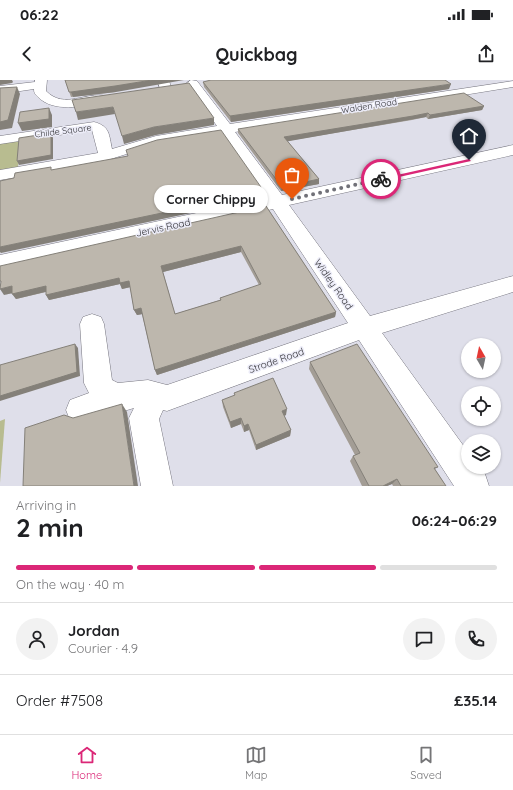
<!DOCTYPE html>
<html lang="en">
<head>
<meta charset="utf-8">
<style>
	:root { --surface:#fff; --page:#f2f2f2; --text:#202124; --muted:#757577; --line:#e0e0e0; --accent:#db2777 }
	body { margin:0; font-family:Quicksand,sans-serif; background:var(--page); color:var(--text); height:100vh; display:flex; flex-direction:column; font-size:15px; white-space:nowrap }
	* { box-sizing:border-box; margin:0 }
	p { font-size:13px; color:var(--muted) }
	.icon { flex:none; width:22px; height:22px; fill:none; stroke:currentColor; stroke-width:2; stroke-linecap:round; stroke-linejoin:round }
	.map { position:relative; height:406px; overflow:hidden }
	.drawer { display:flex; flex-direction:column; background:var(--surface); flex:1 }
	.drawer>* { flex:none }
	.needle { width:26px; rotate:351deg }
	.controls { position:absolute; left:461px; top:258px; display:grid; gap:8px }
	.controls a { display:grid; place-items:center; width:40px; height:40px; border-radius:50%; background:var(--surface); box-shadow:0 1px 3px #0004; font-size:20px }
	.pin { position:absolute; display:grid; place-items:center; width:34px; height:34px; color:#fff; margin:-41px -17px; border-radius:50% 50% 50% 0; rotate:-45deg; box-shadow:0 0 4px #0007 }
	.pin .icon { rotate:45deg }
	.courier { position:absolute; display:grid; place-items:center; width:40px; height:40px; margin:-20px; border:3px solid #db2777; border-radius:50%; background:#fff; color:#222; box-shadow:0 1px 5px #0007 }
	.bubble { position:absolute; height:28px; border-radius:14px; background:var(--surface); box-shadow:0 1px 3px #0004; font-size:13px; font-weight:800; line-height:28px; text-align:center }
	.headline em { font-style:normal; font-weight:800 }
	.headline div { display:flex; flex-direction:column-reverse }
	.headline { display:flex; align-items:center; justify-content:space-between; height:68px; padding:0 16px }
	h1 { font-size:26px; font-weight:800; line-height:30px }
	.bar { display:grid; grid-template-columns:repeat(4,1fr); gap:6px 4px; align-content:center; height:48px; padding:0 16px }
	.bar i { height:5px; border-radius:3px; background:var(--line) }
	.bar .active { background:var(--accent) }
	.bar p { grid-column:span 4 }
	.line { display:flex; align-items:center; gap:10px; padding:0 16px; border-top:1px solid var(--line) }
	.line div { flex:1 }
	.round { display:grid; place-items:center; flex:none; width:42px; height:42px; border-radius:21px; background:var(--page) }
	.status { display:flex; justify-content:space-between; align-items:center; height:28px; padding:0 20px; background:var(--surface); direction:ltr }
	.status svg { height:11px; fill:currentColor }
	header { display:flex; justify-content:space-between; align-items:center; height:52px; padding:0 16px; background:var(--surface); font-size:18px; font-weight:800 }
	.tab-bar { display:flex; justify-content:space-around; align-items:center; height:56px; border-top:1px solid var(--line); background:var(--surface); font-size:11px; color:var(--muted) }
	.tab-bar a { display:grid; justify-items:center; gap:2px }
	.tab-bar .active { color:var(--accent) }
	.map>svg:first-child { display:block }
</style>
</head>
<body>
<div class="status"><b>06:22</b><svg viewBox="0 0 49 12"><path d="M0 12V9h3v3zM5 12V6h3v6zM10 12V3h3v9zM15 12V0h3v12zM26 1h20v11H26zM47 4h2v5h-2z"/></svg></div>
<header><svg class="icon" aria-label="back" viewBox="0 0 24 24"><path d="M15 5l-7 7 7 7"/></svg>Quickbag<svg class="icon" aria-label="share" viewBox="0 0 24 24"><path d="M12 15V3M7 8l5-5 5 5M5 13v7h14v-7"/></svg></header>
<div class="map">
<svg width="513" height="406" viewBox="0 0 513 406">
	<rect width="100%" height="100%" fill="#dfdfea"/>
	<!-- green -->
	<g fill="#b8bc90">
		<polygon points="20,60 18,88 0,91 0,63"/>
		<polygon points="5,339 0,403 0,341"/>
	</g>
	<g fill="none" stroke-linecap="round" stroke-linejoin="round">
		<defs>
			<g id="minor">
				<path d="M35,0H47L46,11C65,30 86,11 106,16L108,19L106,22L102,23C82,26 54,33 38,17C35,14 34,13 34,9L0,14V6L35,2Z"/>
				<polygon points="157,0 169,0 171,8 169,11 161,11"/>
				<path d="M191,0L197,1L230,44L513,1V7L235,52L282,115L513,65V75L289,125L370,236L513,196V212L382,253L468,372V387H479L485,394L489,406H454L359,260L167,331L163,330L159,339L173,406H141L129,338L134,328L80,344L70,340L66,330L70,320L89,313L84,303L80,244L83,237L92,234L101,237L104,244L112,300L118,303L148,300L167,305L348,243L273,129L0,191V175L267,118L222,54L158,64L95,84L0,100V90L98,73L92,50L0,64V56L94,42C110,46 109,55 112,69L156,56L217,46L187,3Z"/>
			</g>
		</defs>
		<!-- minor casing -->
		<use href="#minor" stroke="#777680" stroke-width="1"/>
		<!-- minor -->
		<use href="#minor" fill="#fff" fill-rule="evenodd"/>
	</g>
	<!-- wall -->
	<g fill="#a39d95" fill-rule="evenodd">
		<polygon points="65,0 116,12 71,17"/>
		<polygon points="203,2 449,9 231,42 204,7"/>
		<polygon points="484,26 482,30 428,39 426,37 412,40 287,61 319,99 319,104 281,111 238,53 238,49"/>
		<path d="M266,126L336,232L335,237L157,295L155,290L142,234L137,235L134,230L130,207L122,209L120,204L49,220L46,215V212L16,219L12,213L4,215ZM241,172L259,205L220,218V220L175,234L163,192Z"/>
		<polygon points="310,282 438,387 435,389 446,406 393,406 392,404 387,406 362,406 350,381 353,376 355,375 309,289"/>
		<polygon points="234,313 286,335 284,336 291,350 290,356 256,370 249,350 244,352 241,344 231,348 223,327 222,320 235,316"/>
	</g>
	<!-- shaded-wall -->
	<g fill="#848079">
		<polygon points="0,0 12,0 13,2 12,3 0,5"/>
		<polygon points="152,0 184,0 116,12 73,17 71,12"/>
		<polygon points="451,4 449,9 231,42 230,36"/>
		<polygon points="17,7 20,14 12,48 0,50 0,42"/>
		<polygon points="484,26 482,30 428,39 430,35"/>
		<polygon points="113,27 115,34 78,40 76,32"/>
		<polygon points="49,28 52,35 52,47 22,51 18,43"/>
		<polygon points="428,33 426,37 284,62 284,57"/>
		<polygon points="214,38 214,45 156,55 124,64 122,56 154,47"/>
		<polygon points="51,53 53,58 53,79 19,85 17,81"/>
		<polygon points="319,99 319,104 281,111 282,107"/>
		<polygon points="263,110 263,115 257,117 257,119 1,173 0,172 0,167"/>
		<polygon points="241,166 241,172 163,192 161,186"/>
		<polygon points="119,198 129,201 131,207 122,209 120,204 49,220 46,215"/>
		<polygon points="12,206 17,212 4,215 0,209"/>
		<polygon points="46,206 49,211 16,219 12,214"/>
		<polygon points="141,228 143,234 137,235 134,230"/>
		<polygon points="336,232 335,237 157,295 155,290"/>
		<polygon points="75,264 78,268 80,296 0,321 0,316"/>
		<polygon points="122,324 127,332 138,406 134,406"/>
		<polygon points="287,329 286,335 281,337 282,331"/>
		<polygon points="241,338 241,344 231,348 230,342"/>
		<polygon points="248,344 249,350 244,352 244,346"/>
		<polygon points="291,350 290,356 256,370 256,365"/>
		<polygon points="397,399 392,404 387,406 383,406"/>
	</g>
	<!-- building -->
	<g fill="#bdb7ad" stroke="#848079" fill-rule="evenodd">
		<polygon points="65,0 152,0 115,6 71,12 69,12"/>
		<polygon points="211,0 445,0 451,4 230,36 203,2"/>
		<polygon points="189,3 214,38 154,47 122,56 113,27 76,32 72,20"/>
		<polygon points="17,7 8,40 0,42 0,8"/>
		<polygon points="464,13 484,26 430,35 428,33 413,36 284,57 319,99 282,107 238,49"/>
		<polygon points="49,28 49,39 18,43 20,32"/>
		<polygon points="221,50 263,110 256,111 257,113 0,167 0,101 14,98 15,93 51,87 51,90 128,76 126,70 157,60"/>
		<polygon points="51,53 51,75 17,81 19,58"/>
		<path d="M266,126L336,232L155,290L141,228L134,230L129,201L120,203L119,198L46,215V206L12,214V206L0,209L1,201H0V186ZM241,166L261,204L220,218L221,220L175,234L161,186Z"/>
		<polygon points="75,264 77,292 0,316 0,285"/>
		<polygon points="357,264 438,387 434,388 446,406 401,406 397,399 383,406 369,406 353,376 360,373 310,282"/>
		<polygon points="273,298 287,329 282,331 291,350 256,365 248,344 244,346 241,338 230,342 222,320 235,315 234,313"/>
		<polygon points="122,324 134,406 23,406 25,348 64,335 73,338"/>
	</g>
	<!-- route -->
	<polygon fill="#db2777" points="469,79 471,81 381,101 379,99"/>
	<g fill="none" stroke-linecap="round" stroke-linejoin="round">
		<!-- done -->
		<polyline stroke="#717178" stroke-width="4" stroke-dasharray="0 7.2" points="292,119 381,99"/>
	</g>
	<g text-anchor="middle" stroke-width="3" stroke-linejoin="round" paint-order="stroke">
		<!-- far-street labels -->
		<g font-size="9" fill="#36363a" stroke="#ececf8">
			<text transform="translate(369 26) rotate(-9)" y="3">Walden Road</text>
			<text transform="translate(63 51) rotate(-7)" y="3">Childe Square</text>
		</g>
		<!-- street labels -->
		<g font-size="10" fill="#36363a" stroke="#ececf8">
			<text transform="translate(163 147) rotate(-12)" y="4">Jervis Road</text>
			<text transform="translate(334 204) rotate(55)" y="4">Widley Road</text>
			<text transform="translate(276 280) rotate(-19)" y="4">Strode Road</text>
		</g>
	</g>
</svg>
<div class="controls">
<a><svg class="needle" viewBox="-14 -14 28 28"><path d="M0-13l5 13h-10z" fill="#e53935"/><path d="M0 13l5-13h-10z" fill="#757577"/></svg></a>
<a><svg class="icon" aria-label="locate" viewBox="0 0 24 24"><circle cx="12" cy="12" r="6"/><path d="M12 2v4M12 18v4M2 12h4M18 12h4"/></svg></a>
<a><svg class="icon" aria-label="layers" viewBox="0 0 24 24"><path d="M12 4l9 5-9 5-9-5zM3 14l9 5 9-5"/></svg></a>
</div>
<div class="pin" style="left:292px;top:119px;background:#ea580c"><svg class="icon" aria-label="bag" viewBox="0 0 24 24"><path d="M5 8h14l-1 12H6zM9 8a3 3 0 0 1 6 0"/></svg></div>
<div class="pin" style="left:469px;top:80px;background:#1f2937"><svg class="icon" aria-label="home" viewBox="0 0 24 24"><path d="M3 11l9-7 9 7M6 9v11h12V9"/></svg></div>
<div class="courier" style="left:381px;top:99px"><svg class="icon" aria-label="bike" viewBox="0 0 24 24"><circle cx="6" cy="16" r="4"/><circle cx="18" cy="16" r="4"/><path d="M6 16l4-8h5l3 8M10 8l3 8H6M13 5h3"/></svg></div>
<div class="bubble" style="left:154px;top:105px;width:114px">Corner Chippy</div>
</div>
<section class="drawer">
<div class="headline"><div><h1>2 min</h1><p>Arriving in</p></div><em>06:24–06:29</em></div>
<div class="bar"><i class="active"></i><i class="active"></i><i class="active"></i><i></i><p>On the way · 40 m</p></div>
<div class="line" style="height:72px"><a class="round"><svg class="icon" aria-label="person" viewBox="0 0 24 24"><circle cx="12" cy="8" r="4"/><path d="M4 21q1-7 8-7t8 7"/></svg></a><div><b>Jordan</b><p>Courier · 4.9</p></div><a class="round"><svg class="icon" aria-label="chat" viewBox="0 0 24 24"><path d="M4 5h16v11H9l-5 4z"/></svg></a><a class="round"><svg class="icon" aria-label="phone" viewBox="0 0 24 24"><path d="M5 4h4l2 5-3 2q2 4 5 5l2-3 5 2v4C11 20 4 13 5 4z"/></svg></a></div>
<div class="line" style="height:52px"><div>Order #7508</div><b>£35.14</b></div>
</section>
<nav class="tab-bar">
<a class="active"><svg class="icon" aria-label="home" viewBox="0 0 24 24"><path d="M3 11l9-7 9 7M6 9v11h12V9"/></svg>Home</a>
<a><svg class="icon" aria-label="map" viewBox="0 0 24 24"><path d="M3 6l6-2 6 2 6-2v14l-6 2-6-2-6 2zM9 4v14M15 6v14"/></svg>Map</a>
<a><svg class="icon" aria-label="saved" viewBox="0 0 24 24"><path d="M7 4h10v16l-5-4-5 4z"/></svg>Saved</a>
</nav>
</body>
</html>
